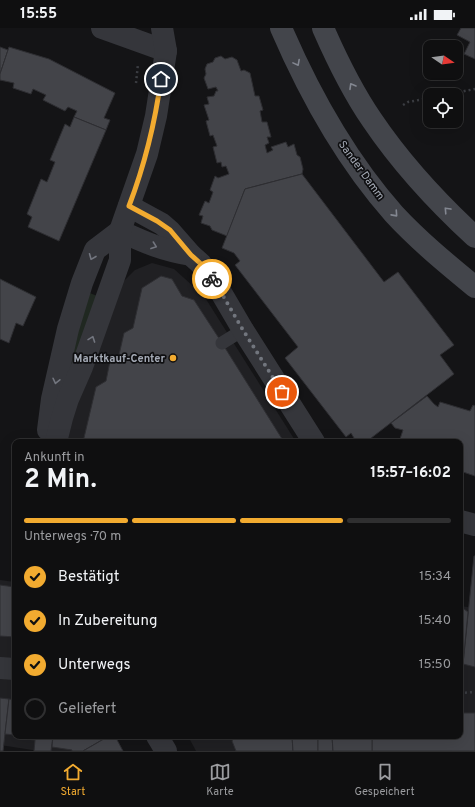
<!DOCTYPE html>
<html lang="de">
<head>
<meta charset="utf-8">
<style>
	:root { --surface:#0f0f10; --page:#181819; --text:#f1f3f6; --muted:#9b9c9f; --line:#2f2f30; --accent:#f2ab30 }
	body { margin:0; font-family:Overpass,sans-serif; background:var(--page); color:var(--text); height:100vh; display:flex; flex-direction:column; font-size:15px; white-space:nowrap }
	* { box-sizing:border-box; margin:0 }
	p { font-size:13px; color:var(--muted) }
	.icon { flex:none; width:22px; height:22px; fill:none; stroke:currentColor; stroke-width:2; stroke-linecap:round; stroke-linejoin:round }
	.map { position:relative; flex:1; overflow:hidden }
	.details { position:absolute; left:12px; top:411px; width:451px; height:300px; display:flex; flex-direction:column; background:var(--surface); border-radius:8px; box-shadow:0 4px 16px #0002,0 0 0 1px var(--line) }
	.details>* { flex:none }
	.needle { width:26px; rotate:103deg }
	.fabs { position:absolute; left:423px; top:12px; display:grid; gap:8px }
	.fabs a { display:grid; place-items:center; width:40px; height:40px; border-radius:8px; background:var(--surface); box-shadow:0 4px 16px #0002,0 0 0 1px var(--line); font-size:20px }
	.pin { position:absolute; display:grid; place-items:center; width:34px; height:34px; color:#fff; margin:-17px; border:2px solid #fff; border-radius:50%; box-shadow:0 1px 4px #0007 }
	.courier { position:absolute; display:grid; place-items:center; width:40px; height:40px; margin:-20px; border:3px solid #f2ab30; border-radius:50%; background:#fff; color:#222; box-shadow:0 1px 5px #0007 }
	.overview em { font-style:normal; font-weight:700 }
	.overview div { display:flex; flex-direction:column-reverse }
	.overview { display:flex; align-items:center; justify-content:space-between; height:68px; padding:0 12px }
	h1 { font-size:26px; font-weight:700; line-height:30px }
	.bar { display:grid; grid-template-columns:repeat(4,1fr); gap:6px 4px; align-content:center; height:48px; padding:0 12px }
	.bar i { height:5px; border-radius:3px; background:var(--line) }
	.bar .current { background:var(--accent) }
	.bar p { grid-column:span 4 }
	ol { padding:0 12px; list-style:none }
	li { display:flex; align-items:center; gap:12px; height:44px }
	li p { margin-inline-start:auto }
	li .icon { padding:4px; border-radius:50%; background:var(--accent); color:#111; stroke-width:4 }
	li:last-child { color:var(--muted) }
	li i { width:22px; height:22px; border:2px solid var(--line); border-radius:50% }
	.status { display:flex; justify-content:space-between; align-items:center; height:28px; padding:0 20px; background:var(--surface); direction:ltr }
	.status svg { height:11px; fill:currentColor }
	.menu { display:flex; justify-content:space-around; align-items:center; height:56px; border-top:1px solid var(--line); background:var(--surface); font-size:11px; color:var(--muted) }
	.menu a { display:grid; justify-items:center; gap:2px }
	.menu .current { color:var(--accent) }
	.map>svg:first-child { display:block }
</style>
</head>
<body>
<div class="status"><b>15:55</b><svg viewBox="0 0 49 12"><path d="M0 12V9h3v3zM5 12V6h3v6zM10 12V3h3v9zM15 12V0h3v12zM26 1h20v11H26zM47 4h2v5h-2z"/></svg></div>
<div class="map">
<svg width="475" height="723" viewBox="0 0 475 723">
	<rect width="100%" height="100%" fill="#141416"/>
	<!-- built -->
	<g fill="#202023">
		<polygon points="152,235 174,241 204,268 296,414 66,414 70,395 123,254 135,242"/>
		<polygon points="0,552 15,554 15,708 112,708 83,723 39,723 0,717"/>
		<polygon points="460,578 475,580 475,723 196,723 188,708 460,708"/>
	</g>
	<!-- green -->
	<polygon fill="#202821" points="87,264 100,269 72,347 65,345"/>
	<!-- building -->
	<g fill="#434449" stroke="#2e2e32">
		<polygon points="461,0 475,0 475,31 464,26 470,14 457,7"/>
		<polygon points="0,19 8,22 0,46"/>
		<polygon points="9,19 49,31 115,65 104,90 110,92 106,102 74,89 77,83 68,79 65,83 43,72 46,67 33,61 31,66 13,60 14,55 0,52 0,46"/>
		<polygon points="221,28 225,31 232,29 237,32 241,43 244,42 250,45 255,68 259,68 263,82 260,83 262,94 267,94 271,109 267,109 269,115 265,117 267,125 273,122 271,119 286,114 288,119 294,116 297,127 300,129 303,141 302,146 245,161 227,208 212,202 210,198 201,195 203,188 199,187 205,173 209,175 213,164 210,162 215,148 218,150 229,146 226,138 222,139 221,134 217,135 213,119 217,118 213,107 210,108 206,93 209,92 204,77 209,76 207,69 214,68 216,63 218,63 216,59 208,61 204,50 206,46 205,41 207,36 213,34 215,30"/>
		<polygon points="74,89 106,102 59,213 28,199 32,189 27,186 41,151 47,154 55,134 50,132 65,96 70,99"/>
		<polygon points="302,146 384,254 398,244 454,317 440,327 454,346 366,414 349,414 354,410 351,405 346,409 285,330 298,319 235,237 240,233 234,225 222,220 245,161"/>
		<polygon points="161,248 172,251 182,268 194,272 222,315 284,414 83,414 96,359 106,353 110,333 119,327 124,305 133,300 142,260"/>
		<polygon points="0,251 36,269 23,298 16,295 9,315 0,311"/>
		<polygon points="427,368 434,376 438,379 440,374 470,383 473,377 475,378 475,448 460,443 460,414 399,414 403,402 395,400 391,395"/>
		<polygon points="474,528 475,528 475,639 463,636"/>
		<polygon points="0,557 15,559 15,609 0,608"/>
		<polygon points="460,578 468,584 463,636 460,639"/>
		<polygon points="0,670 9,671 3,723 0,723"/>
		<polygon points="9,671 15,672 15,707 5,706"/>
		<polygon points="460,685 475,685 475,723 372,723 372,708 460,708"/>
		<polygon points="21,708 53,708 51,723 34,723 35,712 25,711 26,709"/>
		<polygon points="53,708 109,708 83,723 72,723 72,722 52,719"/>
		<polygon points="109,708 115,708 123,723 83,723"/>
		<polygon points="235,708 292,708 293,723 236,723 232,713"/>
		<polygon points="292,708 318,708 318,723 293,723"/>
		<polygon points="318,708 332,708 333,723 318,723"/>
		<polygon points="332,708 372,708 372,723 333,723"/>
	</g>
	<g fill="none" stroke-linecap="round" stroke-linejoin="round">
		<!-- path -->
		<g stroke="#3b3d42" stroke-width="2.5" stroke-dasharray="2 3" stroke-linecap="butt">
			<polyline points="136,55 138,36"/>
			<polyline points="444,67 475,61"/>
			<polyline points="403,77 408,74 430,70"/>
			<polyline points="460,665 475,664"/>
		</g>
		<!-- service -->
		<polyline stroke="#35363b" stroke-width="13" points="222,315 243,302"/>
		<!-- minor -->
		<g stroke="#35363b" stroke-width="22">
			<polyline points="102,0 166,23"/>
			<polyline points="129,178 162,196 170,203 191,227 201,236 219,261 243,302 314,414"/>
			<path d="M120,203C146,215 162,222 191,227"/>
			<polyline points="460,493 475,497"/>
			<polyline points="0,640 15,641"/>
		</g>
		<!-- tertiary -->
		<g stroke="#35363b" stroke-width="22">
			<polyline points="48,402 52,371 68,301 82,255 95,222 120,203"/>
			<polyline points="56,414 62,390 68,371 82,339 120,232 120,203 147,126 156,88 166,23 162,0"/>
			<polyline points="157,708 166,723"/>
		</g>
		<!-- secondary -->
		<g stroke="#43454b" stroke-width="22">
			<path d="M281,0C309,65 347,133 394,186C419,213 447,236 475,259"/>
			<path d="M323,0C337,32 352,63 372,92C401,135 437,174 475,209"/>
		</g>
	</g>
	<!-- one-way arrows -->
	<defs><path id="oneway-chevron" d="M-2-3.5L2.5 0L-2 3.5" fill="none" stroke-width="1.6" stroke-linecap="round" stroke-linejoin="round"/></defs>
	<g stroke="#838791">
		<use href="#oneway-chevron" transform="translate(297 35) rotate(62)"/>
		<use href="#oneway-chevron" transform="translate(352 58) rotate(-120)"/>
		<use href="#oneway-chevron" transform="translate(447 182) rotate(-133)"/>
		<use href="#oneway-chevron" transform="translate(395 186) rotate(48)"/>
	</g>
	<g stroke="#73767f">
		<use href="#oneway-chevron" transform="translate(154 218) rotate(20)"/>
		<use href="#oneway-chevron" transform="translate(92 229) rotate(112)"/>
		<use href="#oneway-chevron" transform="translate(92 311) rotate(-70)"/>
		<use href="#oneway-chevron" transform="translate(56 353) rotate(103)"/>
	</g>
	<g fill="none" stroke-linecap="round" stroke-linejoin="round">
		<!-- done -->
		<polyline stroke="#72767e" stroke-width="4" stroke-dasharray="0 7.2" points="212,251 219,261 243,302 282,364"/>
		<!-- route -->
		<path stroke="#f2ab30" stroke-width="5" d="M161,51C155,95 145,136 129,178L157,193L170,202L191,227L201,236L212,251"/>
	</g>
	<!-- markers -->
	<circle fill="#f2ab30" stroke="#0f0f11" stroke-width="1.5" cx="173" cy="330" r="4"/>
	<g text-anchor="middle" stroke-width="3.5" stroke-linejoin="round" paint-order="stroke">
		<!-- street labels -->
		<g font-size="11" fill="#a5abb6" stroke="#0f0f11">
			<text transform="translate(362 142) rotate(54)" y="4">Sander Damm</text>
		</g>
		<!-- poi labels -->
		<g font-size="11" font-weight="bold" fill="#a5abb6" stroke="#0f0f11" text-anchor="end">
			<text x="165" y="334">Marktkauf-Center</text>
		</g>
	</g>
</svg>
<div class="fabs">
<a><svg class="needle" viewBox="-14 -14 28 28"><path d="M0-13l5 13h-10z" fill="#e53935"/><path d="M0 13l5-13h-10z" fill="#9b9c9f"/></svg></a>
<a><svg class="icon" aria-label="locate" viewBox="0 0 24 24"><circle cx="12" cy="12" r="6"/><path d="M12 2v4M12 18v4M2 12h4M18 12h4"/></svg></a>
</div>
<div class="pin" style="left:282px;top:364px;background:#ea580c"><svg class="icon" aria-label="bag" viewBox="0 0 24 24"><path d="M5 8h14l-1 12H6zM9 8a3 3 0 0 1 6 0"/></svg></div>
<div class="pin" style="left:161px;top:51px;background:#1f2937"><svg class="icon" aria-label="home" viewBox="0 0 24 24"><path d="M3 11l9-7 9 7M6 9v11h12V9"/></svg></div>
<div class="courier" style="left:212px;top:251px"><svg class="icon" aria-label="bike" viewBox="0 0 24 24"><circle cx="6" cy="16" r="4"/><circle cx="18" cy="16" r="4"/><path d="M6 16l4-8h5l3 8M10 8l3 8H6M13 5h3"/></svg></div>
<section class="details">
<div class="overview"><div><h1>2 Min.</h1><p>Ankunft in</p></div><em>15:57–16:02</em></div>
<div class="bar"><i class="current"></i><i class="current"></i><i class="current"></i><i></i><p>Unterwegs · 70 m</p></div>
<ol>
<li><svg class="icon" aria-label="check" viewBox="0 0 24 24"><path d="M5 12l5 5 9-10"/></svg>Bestätigt<p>15:34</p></li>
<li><svg class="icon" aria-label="check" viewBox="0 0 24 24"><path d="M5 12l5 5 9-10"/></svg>In Zubereitung<p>15:40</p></li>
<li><svg class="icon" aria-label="check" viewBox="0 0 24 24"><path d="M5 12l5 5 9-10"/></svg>Unterwegs<p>15:50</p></li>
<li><i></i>Geliefert</li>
</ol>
</section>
</div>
<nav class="menu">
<a class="current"><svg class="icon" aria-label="home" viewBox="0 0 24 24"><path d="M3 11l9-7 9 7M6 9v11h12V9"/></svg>Start</a>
<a><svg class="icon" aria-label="map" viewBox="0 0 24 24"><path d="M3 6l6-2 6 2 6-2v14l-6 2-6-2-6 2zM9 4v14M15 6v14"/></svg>Karte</a>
<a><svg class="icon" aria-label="saved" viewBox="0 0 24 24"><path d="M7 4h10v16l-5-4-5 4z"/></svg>Gespeichert</a>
</nav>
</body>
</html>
